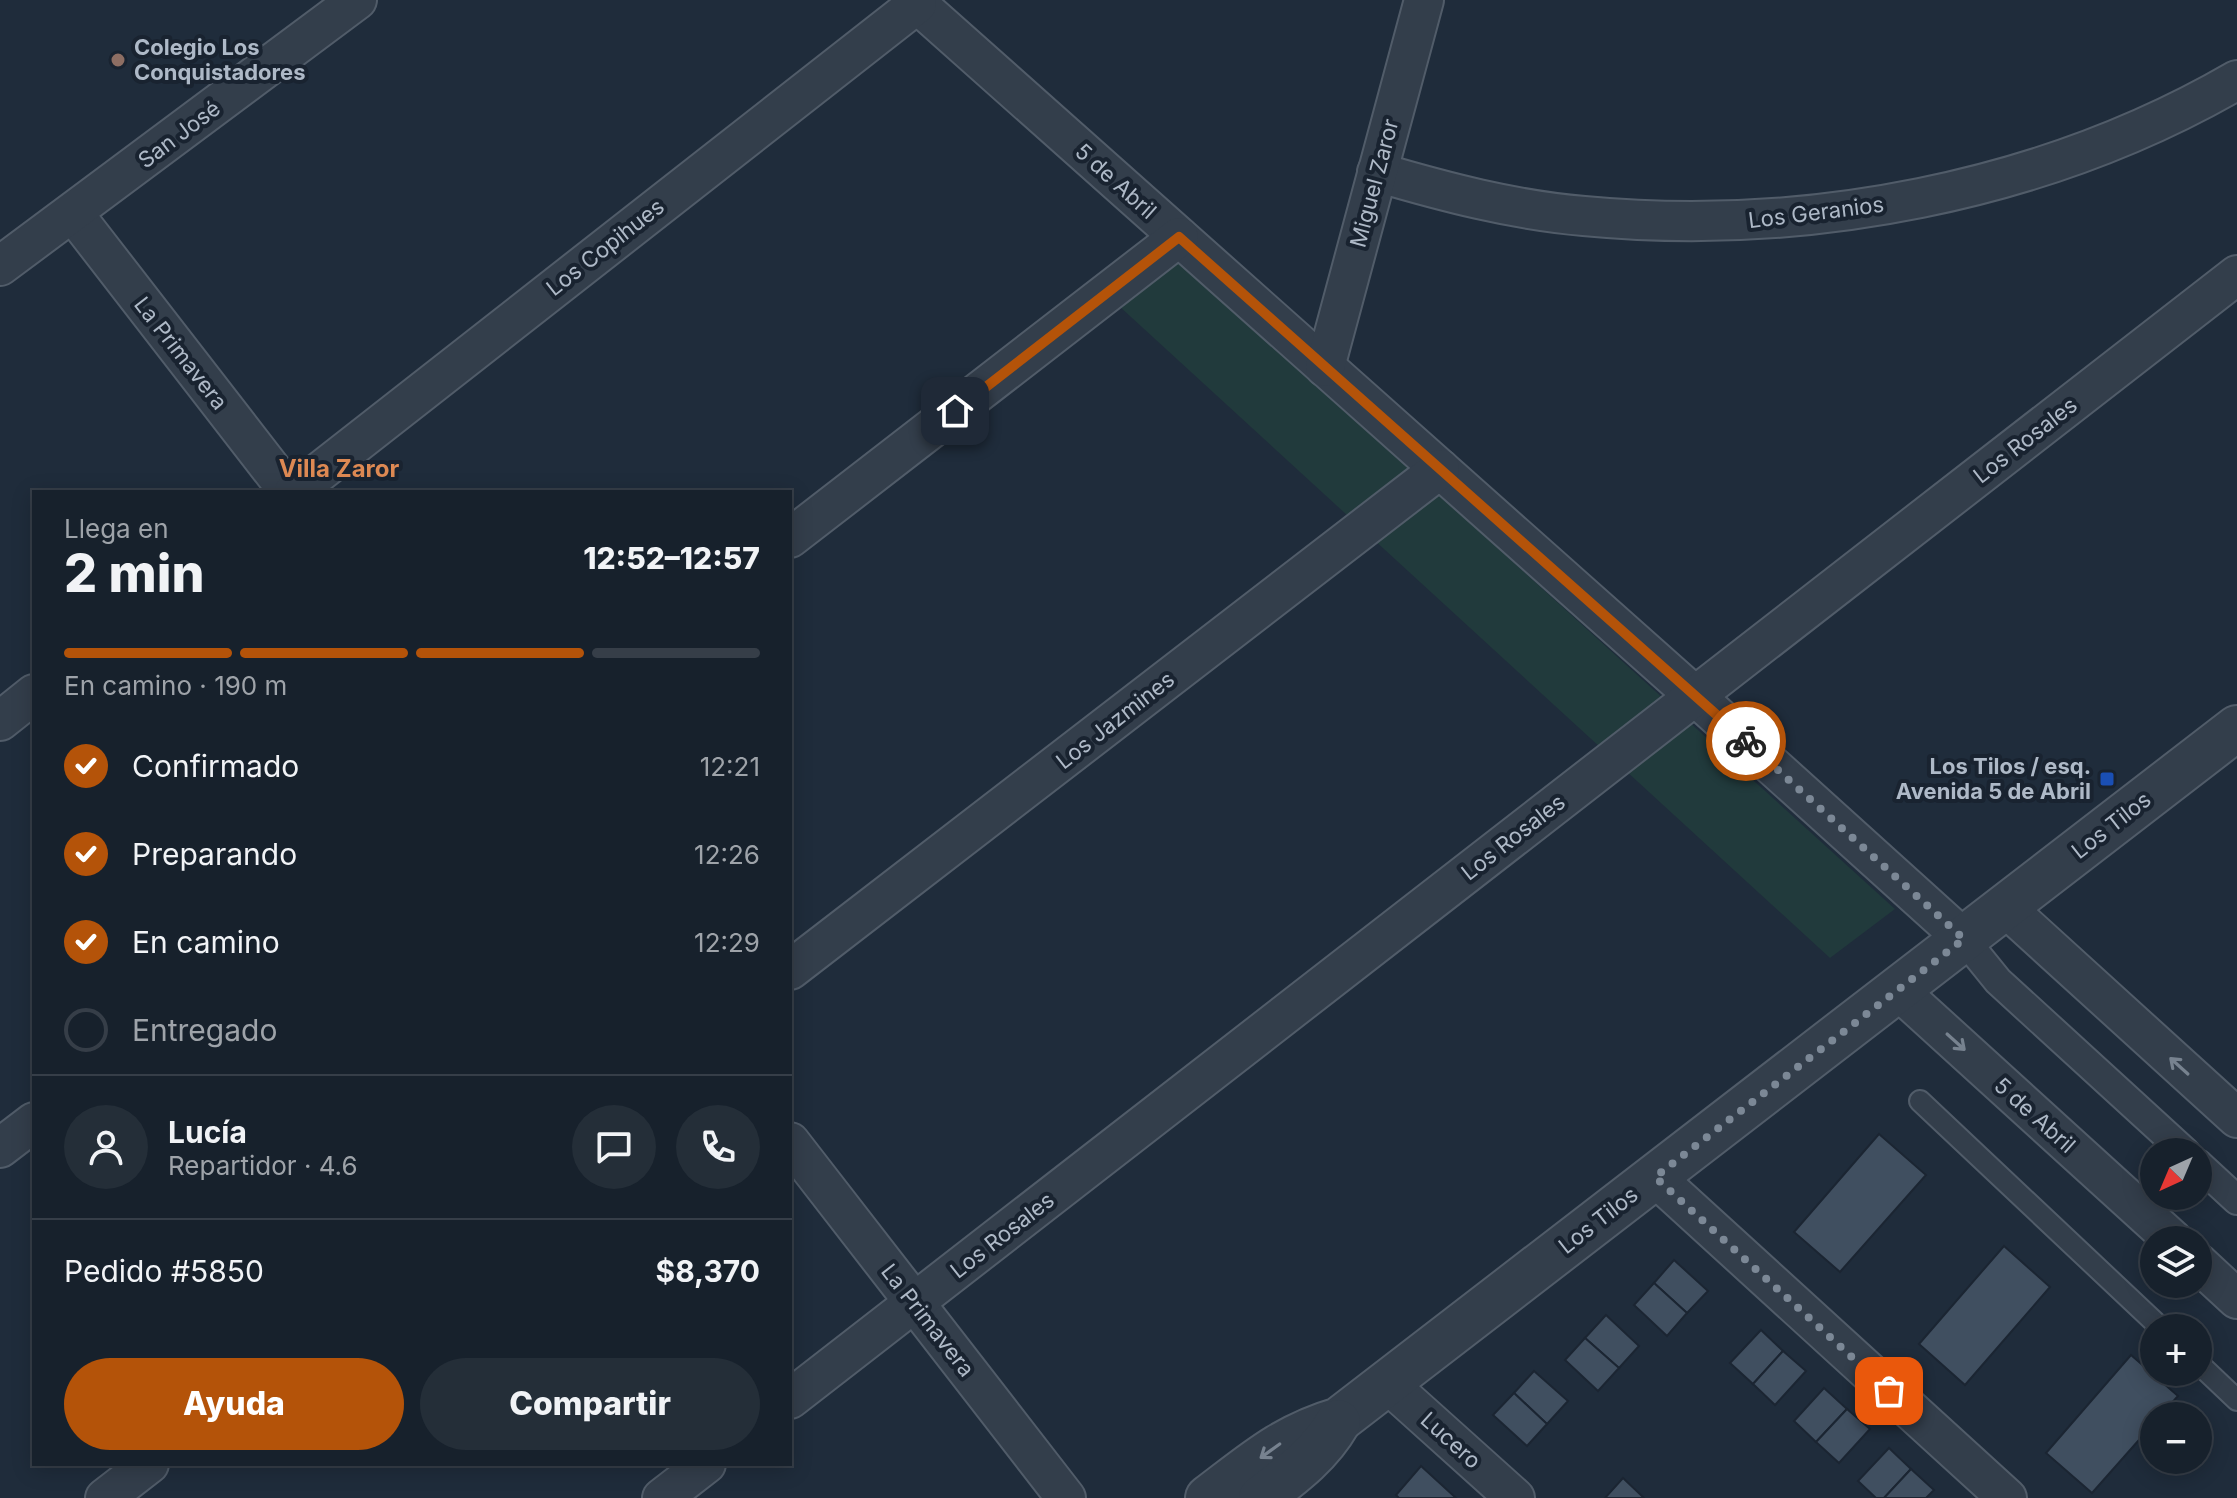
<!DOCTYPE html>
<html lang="es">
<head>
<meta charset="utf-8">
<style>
	:root { --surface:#17212c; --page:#242e38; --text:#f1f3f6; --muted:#9ea3a9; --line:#363e48; --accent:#b45309 }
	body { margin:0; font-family:Inter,sans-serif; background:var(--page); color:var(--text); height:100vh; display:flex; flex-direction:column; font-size:30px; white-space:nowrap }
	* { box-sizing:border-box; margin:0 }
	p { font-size:26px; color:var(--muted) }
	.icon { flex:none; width:44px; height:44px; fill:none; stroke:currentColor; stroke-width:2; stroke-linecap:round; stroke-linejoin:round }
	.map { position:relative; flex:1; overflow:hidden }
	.details { position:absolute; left:32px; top:490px; width:760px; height:976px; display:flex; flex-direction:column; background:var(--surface); border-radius:0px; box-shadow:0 4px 20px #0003,0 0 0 2px var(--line) }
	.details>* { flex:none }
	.needle { width:52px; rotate:224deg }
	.controls { position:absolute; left:2140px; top:1138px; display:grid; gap:16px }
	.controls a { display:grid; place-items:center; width:72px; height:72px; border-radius:50%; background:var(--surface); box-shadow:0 4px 20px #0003,0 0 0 2px var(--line); font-size:40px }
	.pin { position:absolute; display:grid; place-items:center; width:68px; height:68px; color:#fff; margin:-34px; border-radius:16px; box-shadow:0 4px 12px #0006 }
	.courier { position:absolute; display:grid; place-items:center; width:80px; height:80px; margin:-40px; border:6px solid #b45309; border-radius:50%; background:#fff; color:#222; box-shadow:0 2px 10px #0007 }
	.head em { font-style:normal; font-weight:800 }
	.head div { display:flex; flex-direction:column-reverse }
	.head { display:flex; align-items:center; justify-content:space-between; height:136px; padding:0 32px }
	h1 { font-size:52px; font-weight:800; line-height:60px }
	.bar { display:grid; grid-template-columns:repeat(4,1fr); gap:12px 8px; align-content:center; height:96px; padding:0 32px }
	.bar i { height:10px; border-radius:6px; background:var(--line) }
	.bar .on { background:var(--accent) }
	.bar p { grid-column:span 4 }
	.line { display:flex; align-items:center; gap:20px; padding:0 32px; border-top:2px solid var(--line) }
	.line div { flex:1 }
	.round { display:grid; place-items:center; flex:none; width:84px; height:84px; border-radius:42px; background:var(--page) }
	ol { padding:0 32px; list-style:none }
	li { display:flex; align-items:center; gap:24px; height:88px }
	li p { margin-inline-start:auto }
	li .icon { padding:8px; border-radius:50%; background:var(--accent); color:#fff; stroke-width:4 }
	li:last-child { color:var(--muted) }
	li i { width:44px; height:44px; border:4px solid var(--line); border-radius:50% }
	.button { display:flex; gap:16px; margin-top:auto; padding:16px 32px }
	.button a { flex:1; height:92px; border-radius:48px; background:var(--accent); color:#fff; font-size:32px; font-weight:800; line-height:92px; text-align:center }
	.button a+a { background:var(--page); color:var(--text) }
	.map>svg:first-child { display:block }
</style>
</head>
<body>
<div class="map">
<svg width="2237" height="1498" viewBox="0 0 2237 1498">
	<rect width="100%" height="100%" fill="#1f2c3b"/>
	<!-- green -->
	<polygon fill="#213a3c" points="1176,256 1895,909 1830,958 1119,306"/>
	<!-- building -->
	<g fill="#404f60" stroke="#1b2532" stroke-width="2">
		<polygon points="1879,1134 1926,1175 1840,1272 1794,1232"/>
		<polygon points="2004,1246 2050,1287 1965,1385 1919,1344"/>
		<polygon points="1674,1260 1708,1291 1687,1313 1654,1283"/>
		<polygon points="1654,1283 1687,1313 1667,1336 1634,1305"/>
		<polygon points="1606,1315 1639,1346 1619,1368 1585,1338"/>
		<polygon points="1761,1330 1783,1351 1753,1384 1730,1363"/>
		<polygon points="1585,1338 1619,1368 1598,1391 1565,1360"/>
		<polygon points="1783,1351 1806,1371 1775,1405 1753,1384"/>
		<polygon points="2131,1355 2178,1396 2160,1416 2154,1416 2154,1423 2092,1493 2046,1453"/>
		<polygon points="1534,1371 1568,1401 1547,1424 1514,1393"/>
		<polygon points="1824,1388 1847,1409 1816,1442 1794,1421"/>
		<polygon points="1514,1393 1547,1424 1527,1446 1493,1415"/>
		<polygon points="1847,1409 1870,1429 1839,1463 1816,1442"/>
		<polygon points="1889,1448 1911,1469 1884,1498 1876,1498 1858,1481"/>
		<polygon points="1421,1466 1456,1498 1399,1498 1396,1495"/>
		<polygon points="1911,1469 1934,1490 1926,1498 1884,1498"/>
		<polygon points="1623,1478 1644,1498 1605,1498"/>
	</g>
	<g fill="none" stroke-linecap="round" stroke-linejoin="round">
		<defs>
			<g id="service">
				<polyline points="1920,1101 2161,1328"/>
				<polyline points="2198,1363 2237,1400"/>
			</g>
			<g id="pedestrian">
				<polyline points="1964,939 1998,981 2185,1152"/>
				<polyline points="2198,1164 2237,1200"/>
			</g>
			<g id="minor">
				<polyline points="913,0 1695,696 1964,939"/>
				<path d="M1377,172C1445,192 1513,210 1584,216C1805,237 2044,192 2237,80"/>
				<polyline points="73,213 289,492"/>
				<polyline points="0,266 357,0"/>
				<polyline points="1325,367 1424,0"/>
				<polyline points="294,492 917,4"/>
				<polyline points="790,538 1179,237"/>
				<polyline points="0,721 34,694"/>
				<polyline points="2005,907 2237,1118"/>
				<polyline points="790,970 1440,469"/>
				<polyline points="1898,990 2173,1240"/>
				<polyline points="790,1142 1066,1498"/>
				<polyline points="0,1148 34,1122"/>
				<polyline points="1655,1177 2007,1498"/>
				<polyline points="2198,1263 2237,1299"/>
				<polyline points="1387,1383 1515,1498"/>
				<polyline points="790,1399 2237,275"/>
				<polyline points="105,1498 149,1464"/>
				<polyline points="662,1498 706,1464"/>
			</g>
			<g id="tertiary">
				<path d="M1208,1498C1253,1464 1284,1436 1339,1420L2237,728"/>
				<path d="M1261,1498C1291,1475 1319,1455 1338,1422"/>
			</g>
		</defs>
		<!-- service casing -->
		<use href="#service" stroke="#515c69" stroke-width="24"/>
		<!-- pedestrian casing -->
		<use href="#pedestrian" stroke="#515c69" stroke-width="32"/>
		<!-- minor casing -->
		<use href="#minor" stroke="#515c69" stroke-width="42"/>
		<!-- tertiary casing -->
		<use href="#tertiary" stroke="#515c69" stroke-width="48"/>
		<!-- service -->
		<use href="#service" stroke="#333e4b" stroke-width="20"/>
		<!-- pedestrian -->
		<use href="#pedestrian" stroke="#333e4b" stroke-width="28"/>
		<!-- minor -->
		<use href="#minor" stroke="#333e4b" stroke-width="38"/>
		<!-- tertiary -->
		<use href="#tertiary" stroke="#333e4b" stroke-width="44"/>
	</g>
	<!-- one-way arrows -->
	<defs><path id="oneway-shaft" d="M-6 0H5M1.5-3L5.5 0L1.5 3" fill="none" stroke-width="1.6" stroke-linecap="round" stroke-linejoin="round" transform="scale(2)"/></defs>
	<g stroke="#77828f">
		<use href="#oneway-shaft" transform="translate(1956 1042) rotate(42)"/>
		<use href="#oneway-shaft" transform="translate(2179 1066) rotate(-138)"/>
		<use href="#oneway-shaft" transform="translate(1270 1451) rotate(144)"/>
	</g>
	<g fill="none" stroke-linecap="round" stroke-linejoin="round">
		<!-- done -->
		<polyline stroke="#7c8896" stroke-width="8" stroke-dasharray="0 14.4" points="1746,741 1964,939 1655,1177 1889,1391"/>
		<!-- route -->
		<polyline stroke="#b45309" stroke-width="10" points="955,411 1179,237 1746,741"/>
	</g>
	<!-- markers -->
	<circle fill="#8d6e63" stroke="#192330" stroke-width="3" cx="118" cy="60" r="8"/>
	<rect fill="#1a4fb4" stroke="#192330" stroke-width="3" x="2099" y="771" width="16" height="16" rx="4"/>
	<g text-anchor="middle" stroke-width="8" stroke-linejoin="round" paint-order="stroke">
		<!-- poi labels -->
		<g font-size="22" font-weight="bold" fill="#aeb9c7" stroke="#192330" text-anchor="start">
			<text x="134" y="55">Colegio Los<tspan x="134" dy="25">Conquistadores</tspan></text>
			<text x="2091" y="774" text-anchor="end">Los Tilos / esq.<tspan x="2091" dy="25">Avenida 5 de Abril</tspan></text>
		</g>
		<!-- street labels -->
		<g font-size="22" fill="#aeb9c7" stroke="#192330">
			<text transform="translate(179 134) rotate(-37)" y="8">San José</text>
			<text transform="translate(1116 181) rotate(42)" y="8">5 de Abril</text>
			<text transform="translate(1374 183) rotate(-75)" y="8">Miguel Zaror</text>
			<text transform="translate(1816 212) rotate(-7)" y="8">Los Geranios</text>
			<text transform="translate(605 247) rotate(-38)" y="8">Los Copihues</text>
			<text transform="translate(181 353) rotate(52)" y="8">La Primavera</text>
			<text transform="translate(2025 440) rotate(-38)" y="8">Los Rosales</text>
			<text transform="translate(1115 720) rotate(-38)" y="8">Los Jazmines</text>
			<text transform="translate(2111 825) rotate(-38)" y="8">Los Tilos</text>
			<text transform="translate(1513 837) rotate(-38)" y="8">Los Rosales</text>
			<text transform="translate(2035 1115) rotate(42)" y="8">5 de Abril</text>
			<text transform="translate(1598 1220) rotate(-38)" y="8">Los Tilos</text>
			<text transform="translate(1002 1235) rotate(-38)" y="8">Los Rosales</text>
			<text transform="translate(928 1320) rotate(52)" y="8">La Primavera</text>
			<text transform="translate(1451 1440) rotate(42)" y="8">Lucero</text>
		</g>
		<!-- neighbourhood labels -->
		<g font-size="24" font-weight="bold" fill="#dd8953" stroke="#192330">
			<text x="339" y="477">Villa Zaror</text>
		</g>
	</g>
</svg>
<div class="controls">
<a><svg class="needle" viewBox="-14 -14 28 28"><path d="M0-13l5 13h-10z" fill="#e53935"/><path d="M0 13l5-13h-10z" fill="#9ea3a9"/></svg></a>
<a><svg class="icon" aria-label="layers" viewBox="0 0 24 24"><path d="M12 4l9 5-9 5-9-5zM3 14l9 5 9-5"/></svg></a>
<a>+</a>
<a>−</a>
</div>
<div class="pin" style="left:1889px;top:1391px;background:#ea580c"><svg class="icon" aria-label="bag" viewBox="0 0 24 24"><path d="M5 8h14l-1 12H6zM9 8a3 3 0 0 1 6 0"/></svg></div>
<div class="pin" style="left:955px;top:411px;background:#1f2937"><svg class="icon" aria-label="home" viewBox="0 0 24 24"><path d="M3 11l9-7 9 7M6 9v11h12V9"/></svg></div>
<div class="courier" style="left:1746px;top:741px"><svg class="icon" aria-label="bike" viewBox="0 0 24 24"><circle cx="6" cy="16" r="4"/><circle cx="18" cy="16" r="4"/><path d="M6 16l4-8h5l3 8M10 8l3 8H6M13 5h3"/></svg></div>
<section class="details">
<div class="head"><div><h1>2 min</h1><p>Llega en</p></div><em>12:52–12:57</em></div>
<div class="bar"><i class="on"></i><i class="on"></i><i class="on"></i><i></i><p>En camino · 190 m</p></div>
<ol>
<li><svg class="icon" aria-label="check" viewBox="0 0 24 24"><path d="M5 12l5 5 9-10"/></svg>Confirmado<p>12:21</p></li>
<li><svg class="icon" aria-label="check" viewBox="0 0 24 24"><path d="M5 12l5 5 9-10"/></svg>Preparando<p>12:26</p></li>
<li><svg class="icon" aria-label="check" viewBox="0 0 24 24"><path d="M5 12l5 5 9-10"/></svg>En camino<p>12:29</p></li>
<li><i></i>Entregado</li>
</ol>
<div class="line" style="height:144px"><a class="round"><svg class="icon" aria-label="person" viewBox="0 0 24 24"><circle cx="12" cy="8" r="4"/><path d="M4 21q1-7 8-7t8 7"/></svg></a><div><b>Lucía</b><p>Repartidor · 4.6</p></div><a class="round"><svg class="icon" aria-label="chat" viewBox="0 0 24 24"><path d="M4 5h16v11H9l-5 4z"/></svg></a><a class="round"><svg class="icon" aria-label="phone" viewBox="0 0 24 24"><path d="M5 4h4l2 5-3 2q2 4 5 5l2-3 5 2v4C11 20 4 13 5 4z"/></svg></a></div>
<div class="line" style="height:104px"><div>Pedido #5850</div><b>$8,370</b></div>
<div class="button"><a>Ayuda</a><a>Compartir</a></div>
</section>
</div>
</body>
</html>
